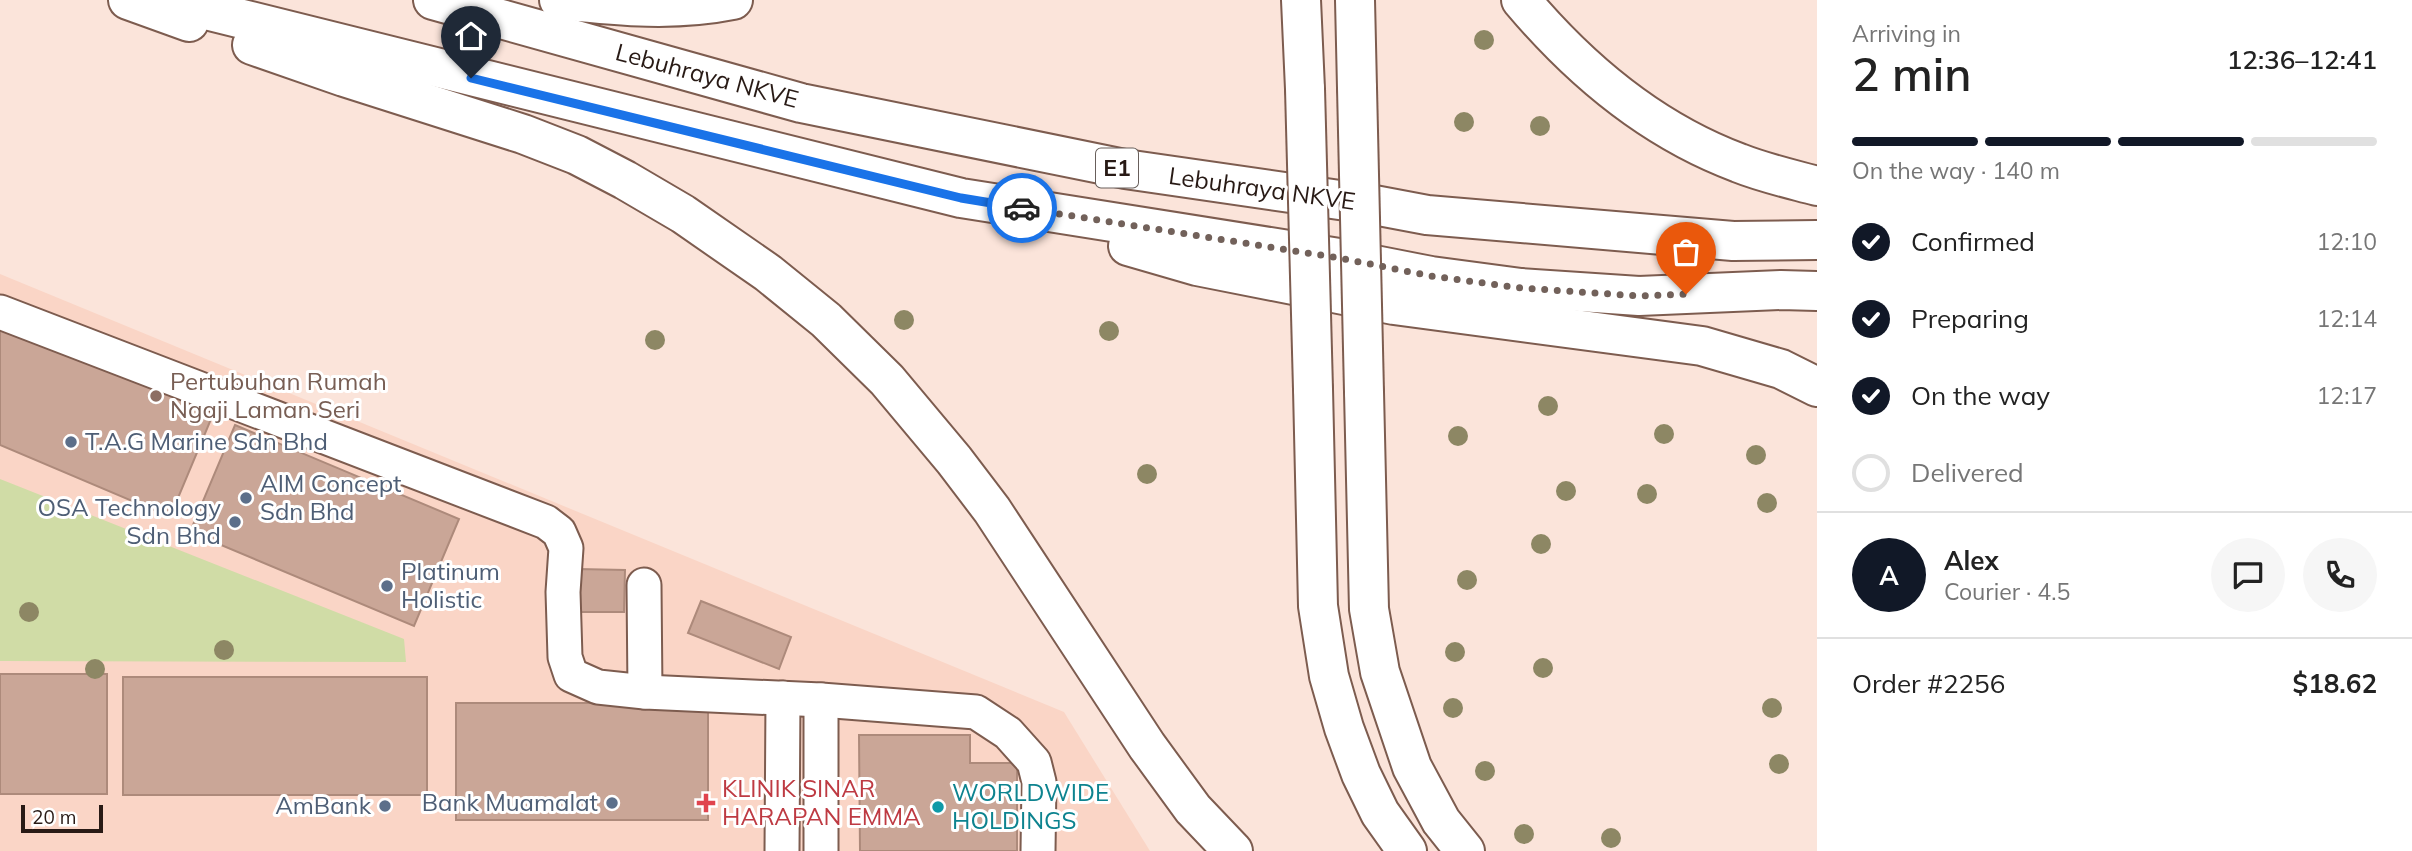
<!DOCTYPE html>
<html lang="en">
<head>
<meta charset="utf-8">
<style>
	:root { --surface:#fff; --page:#f6f6f6; --text:#222; --muted:#767676; --line:#e0e0e0; --accent:#111827 }
	body { margin:0; font-family:Mulish,sans-serif; background:var(--page); color:var(--text); height:100vh; display:flex; flex-direction:column; font-size:26px; white-space:nowrap }
	* { box-sizing:border-box; margin:0 }
	p { font-size:23px; color:var(--muted) }
	.icon { flex:none; width:38px; height:38px; fill:none; stroke:currentColor; stroke-width:2; stroke-linecap:round; stroke-linejoin:round }
	.map { position:relative; flex:1; overflow:hidden }
	.sheet { display:flex; flex-direction:column; background:var(--surface); width:595px }
	.sheet>* { flex:none }
	.scale { position:absolute; left:21px; bottom:18px; width:82px; box-sizing:border-box; padding-left:7px; border:4px solid #281a15; border-top:0; font-size:19px; line-height:24px; white-space:nowrap; color:#281a15; -webkit-text-stroke:5px #fff; paint-order:stroke }
	.pin { position:absolute; display:grid; place-items:center; width:60px; height:60px; color:#fff; margin:-72px -30px; border-radius:50% 50% 50% 0; rotate:-45deg; box-shadow:0 0 7px #0007 }
	.pin .icon { rotate:45deg }
	.courier { position:absolute; display:grid; place-items:center; width:70px; height:70px; margin:-35px; border:5px solid #1a73e8; border-radius:50%; background:#fff; color:#222; box-shadow:0 2px 9px #0007 }
	.overview em { font-style:normal; font-weight:600 }
	.overview div { display:flex; flex-direction:column-reverse }
	.overview { display:flex; align-items:center; justify-content:space-between; height:119px; padding:0 35px }
	h1 { font-size:46px; font-weight:600; line-height:52px }
	.bar { display:grid; grid-template-columns:repeat(4,1fr); gap:10px 7px; align-content:center; height:84px; padding:0 35px }
	.bar i { height:9px; border-radius:5px; background:var(--line) }
	.bar .current { background:var(--accent) }
	.bar p { grid-column:span 4 }
	.line { display:flex; align-items:center; gap:18px; padding:0 35px; border-top:2px solid var(--line) }
	.line div { flex:1 }
	.round { display:grid; place-items:center; flex:none; width:74px; height:74px; border-radius:37px; background:var(--page) }
	ol { padding:0 35px; list-style:none }
	li { display:flex; align-items:center; gap:21px; height:77px }
	li p { margin-inline-start:auto }
	li .icon { padding:7px; border-radius:50%; background:var(--accent); color:#fff; stroke-width:4 }
	li:last-child { color:var(--muted) }
	li i { width:38px; height:38px; border:4px solid var(--line); border-radius:50% }
	main { display:flex; flex:1; min-height:0 }
	.map>svg:first-child { display:block }
</style>
</head>
<body>
<main>
<div class="map">
<svg width="1817" height="851" viewBox="0 0 1817 851">
	<rect width="100%" height="100%" fill="#fbe4da"/>
	<!-- built -->
	<polygon fill="#fad5c6" points="0,274 1064,712 1150,851 0,851"/>
	<!-- green -->
	<polygon fill="#d0dca6" points="0,479 404,639 406,662 0,661"/>
	<!-- building -->
	<g fill="#caa697" stroke="#ad8a7b" stroke-width="2">
		<polygon points="0,321 214,412 170,517 0,445"/>
		<polygon points="235,425 459,519 414,626 190,532"/>
		<polygon points="578,569 625,570 624,612 578,612"/>
		<polygon points="701,601 791,637 779,669 688,633"/>
		<rect x="0" y="674" width="107" height="120"/>
		<rect x="123" y="677" width="304" height="118"/>
		<rect x="456" y="703" width="252" height="117"/>
		<polygon points="859,735 970,735 970,763 1017,763 1017,851 860,851"/>
	</g>
	<g fill="none" stroke-linecap="round" stroke-linejoin="round">
		<defs>
			<g id="minor">
				<polyline points="0,312 546,522 559,532 566,548 563,592 565,657 571,675 598,687 645,692 821,700 976,712 1008,733 1034,762 1039,782 1038,851"/>
				<polyline points="644,585 645,692"/>
				<polyline points="821,700 821,851"/>
				<polyline points="782,851 783,698"/>
			</g>
			<g id="highway">
				<polyline points="128,0 189,22"/>
				<polyline points="166,0 961,198 1339,258 1431,276 1521,288 1639,296 1781,290 1817,291"/>
				<polyline points="433,0 801,103 1125,169 1374,205 1427,215 1733,241 1817,240"/>
				<path d="M559,0C618,6 674,12 733,0"/>
				<polyline points="1301,0 1305,89"/>
				<polyline points="1355,0 1357,88"/>
				<path d="M1521,0C1580,70 1653,131 1739,163C1764,173 1791,179 1817,186"/>
				<polyline points="252,45 344,77 523,134 577,155 625,180 683,214 768,273 826,320 887,380 954,460 992,510 1147,746 1193,809 1233,851"/>
				<polyline points="1128,246 1197,266 1394,305 1702,346 1781,369 1817,387"/>
				<polyline points="1313,389 1318,606 1329,676 1344,728 1361,774 1380,813 1407,851"/>
				<polyline points="1364,392 1369,609 1380,672 1412,767 1441,821 1465,851"/>
			</g>
		</defs>
		<!-- minor casing -->
		<use href="#minor" stroke="#7d5c4f" stroke-width="37"/>
		<!-- highway casing -->
		<use href="#highway" stroke="#7d5c4f" stroke-width="42"/>
		<!-- minor -->
		<use href="#minor" stroke="#fff" stroke-width="33"/>
		<!-- highway -->
		<use href="#highway" stroke="#fff" stroke-width="38"/>
		<defs>
			<g id="highway-bridge">
				<polyline points="1357,88 1364,392"/>
				<polyline points="1305,89 1313,389"/>
			</g>
		</defs>
		<!-- highway-bridge casing -->
		<use href="#highway-bridge" stroke="#7d5c4f" stroke-width="42" stroke-linecap="butt"/>
		<!-- highway-bridge -->
		<use href="#highway-bridge" stroke="#fff" stroke-width="38"/>
	</g>
	<!-- trees -->
	<g fill="#8d8764">
		<circle cx="1484" cy="40" r="10"/>
		<circle cx="1464" cy="122" r="10"/>
		<circle cx="1540" cy="126" r="10"/>
		<circle cx="904" cy="320" r="10"/>
		<circle cx="1109" cy="331" r="10"/>
		<circle cx="655" cy="340" r="10"/>
		<circle cx="1548" cy="406" r="10"/>
		<circle cx="1664" cy="434" r="10"/>
		<circle cx="1458" cy="436" r="10"/>
		<circle cx="1756" cy="455" r="10"/>
		<circle cx="1147" cy="474" r="10"/>
		<circle cx="1566" cy="491" r="10"/>
		<circle cx="1647" cy="494" r="10"/>
		<circle cx="1767" cy="503" r="10"/>
		<circle cx="1541" cy="544" r="10"/>
		<circle cx="1467" cy="580" r="10"/>
		<circle cx="29" cy="612" r="10"/>
		<circle cx="224" cy="650" r="10"/>
		<circle cx="1455" cy="652" r="10"/>
		<circle cx="1543" cy="668" r="10"/>
		<circle cx="95" cy="669" r="10"/>
		<circle cx="1453" cy="708" r="10"/>
		<circle cx="1772" cy="708" r="10"/>
		<circle cx="1779" cy="764" r="10"/>
		<circle cx="1485" cy="771" r="10"/>
		<circle cx="1524" cy="834" r="10"/>
		<circle cx="1611" cy="838" r="10"/>
	</g>
	<g fill="none" stroke-linecap="round" stroke-linejoin="round">
		<!-- done -->
		<polyline stroke="#72615a" stroke-width="7" stroke-dasharray="0 12.6" points="1022,208 1339,258 1431,276 1521,288 1639,296 1686,294"/>
		<!-- route -->
		<polyline stroke="#1a73e8" stroke-width="9" points="471,78 961,198 1022,208"/>
	</g>
	<!-- markers -->
	<circle fill="#8d6e63" stroke="#fff" stroke-width="2.5" cx="156" cy="396" r="7"/>
	<g fill="#5c6f8a" stroke="#fff" stroke-width="2.5">
		<circle cx="71" cy="442" r="7"/>
		<circle cx="246" cy="498" r="7"/>
		<circle cx="235" cy="522" r="7"/>
		<circle cx="387" cy="586" r="7"/>
		<circle cx="612" cy="803" r="7"/>
		<circle cx="385" cy="806" r="7"/>
	</g>
	<path fill="#e0444e" stroke="#fff" stroke-width="2.5" d="M702.5 792.5h7v7h7v7h-7v7h-7v-7h-7v-7h7z"/>
	<circle fill="#0f9aa8" stroke="#fff" stroke-width="2.5" cx="938" cy="807" r="7"/>
	<g text-anchor="middle" stroke-width="6" stroke-linejoin="round" paint-order="stroke">
		<!-- shield labels -->
		<rect fill="#fff" stroke="#685f5b" stroke-width="2" x="1096" y="148.5" width="42" height="39" rx="5"/>
		<g font-size="23" font-weight="bold" fill="#281a15">
			<text x="1117" y="176">E1</text>
		</g>
		<!-- street labels -->
		<g font-size="24" fill="#281a15" stroke="#fff">
			<text transform="translate(707 76) rotate(15)" y="8">Lebuhraya NKVE</text>
			<text transform="translate(1262 189) rotate(8)" y="8">Lebuhraya NKVE</text>
		</g>
		<!-- education labels -->
		<g font-size="24" fill="#785e54" stroke="#fff" text-anchor="start">
			<text x="170" y="390">Pertubuhan Rumah<tspan x="170" dy="28">Ngaji Laman Seri</tspan></text>
		</g>
		<!-- service labels -->
		<g font-size="24" fill="#4e5e75" stroke="#fff" text-anchor="start">
			<text x="85" y="450">T.A.G Marine Sdn Bhd</text>
			<text x="260" y="492">AIM Concept<tspan x="260" dy="28">Sdn Bhd</tspan></text>
			<text x="221" y="516" text-anchor="end">OSA Technology<tspan x="221" dy="28">Sdn Bhd</tspan></text>
			<text x="401" y="580">Platinum<tspan x="401" dy="28">Holistic</tspan></text>
			<text x="598" y="811" text-anchor="end">Bank Muamalat</text>
			<text x="371" y="814" text-anchor="end">AmBank</text>
		</g>
		<!-- health labels -->
		<g font-size="24" fill="#be3a42" stroke="#fff" text-anchor="start">
			<text x="722" y="797">KLINIK SINAR<tspan x="722" dy="28">HARAPAN EMMA</tspan></text>
		</g>
		<!-- culture labels -->
		<g font-size="24" fill="#0d838f" stroke="#fff" text-anchor="start">
			<text x="952" y="801">WORLDWIDE<tspan x="952" dy="28">HOLDINGS</tspan></text>
		</g>
	</g>
</svg>
<div class="scale">20 m</div>
<div class="pin" style="left:1686px;top:294px;background:#ea580c"><svg class="icon" aria-label="bag" viewBox="0 0 24 24"><path d="M5 8h14l-1 12H6zM9 8a3 3 0 0 1 6 0"/></svg></div>
<div class="pin" style="left:471px;top:78px;background:#1f2937"><svg class="icon" aria-label="home" viewBox="0 0 24 24"><path d="M3 11l9-7 9 7M6 9v11h12V9"/></svg></div>
<div class="courier" style="left:1022px;top:208px"><svg class="icon" aria-label="car" viewBox="0 0 24 24"><path d="M5 17H2v-5l4-1 3-4h7l3 4 3 1v5h-3M9 17h6M6 11h13"/><circle cx="7" cy="17" r="2"/><circle cx="17" cy="17" r="2"/></svg></div>
</div>
<section class="sheet">
<div class="overview"><div><h1>2 min</h1><p>Arriving in</p></div><em>12:36–12:41</em></div>
<div class="bar"><i class="current"></i><i class="current"></i><i class="current"></i><i></i><p>On the way · 140 m</p></div>
<ol>
<li><svg class="icon" aria-label="check" viewBox="0 0 24 24"><path d="M5 12l5 5 9-10"/></svg>Confirmed<p>12:10</p></li>
<li><svg class="icon" aria-label="check" viewBox="0 0 24 24"><path d="M5 12l5 5 9-10"/></svg>Preparing<p>12:14</p></li>
<li><svg class="icon" aria-label="check" viewBox="0 0 24 24"><path d="M5 12l5 5 9-10"/></svg>On the way<p>12:17</p></li>
<li><i></i>Delivered</li>
</ol>
<div class="line" style="height:126px"><b class="round" style="background:var(--accent);color:#fff">A</b><div><b>Alex</b><p>Courier · 4.5</p></div><a class="round"><svg class="icon" aria-label="chat" viewBox="0 0 24 24"><path d="M4 5h16v11H9l-5 4z"/></svg></a><a class="round"><svg class="icon" aria-label="phone" viewBox="0 0 24 24"><path d="M5 4h4l2 5-3 2q2 4 5 5l2-3 5 2v4C11 20 4 13 5 4z"/></svg></a></div>
<div class="line" style="height:91px"><div>Order #2256</div><b>$18.62</b></div>
</section>
</main>
</body>
</html>
